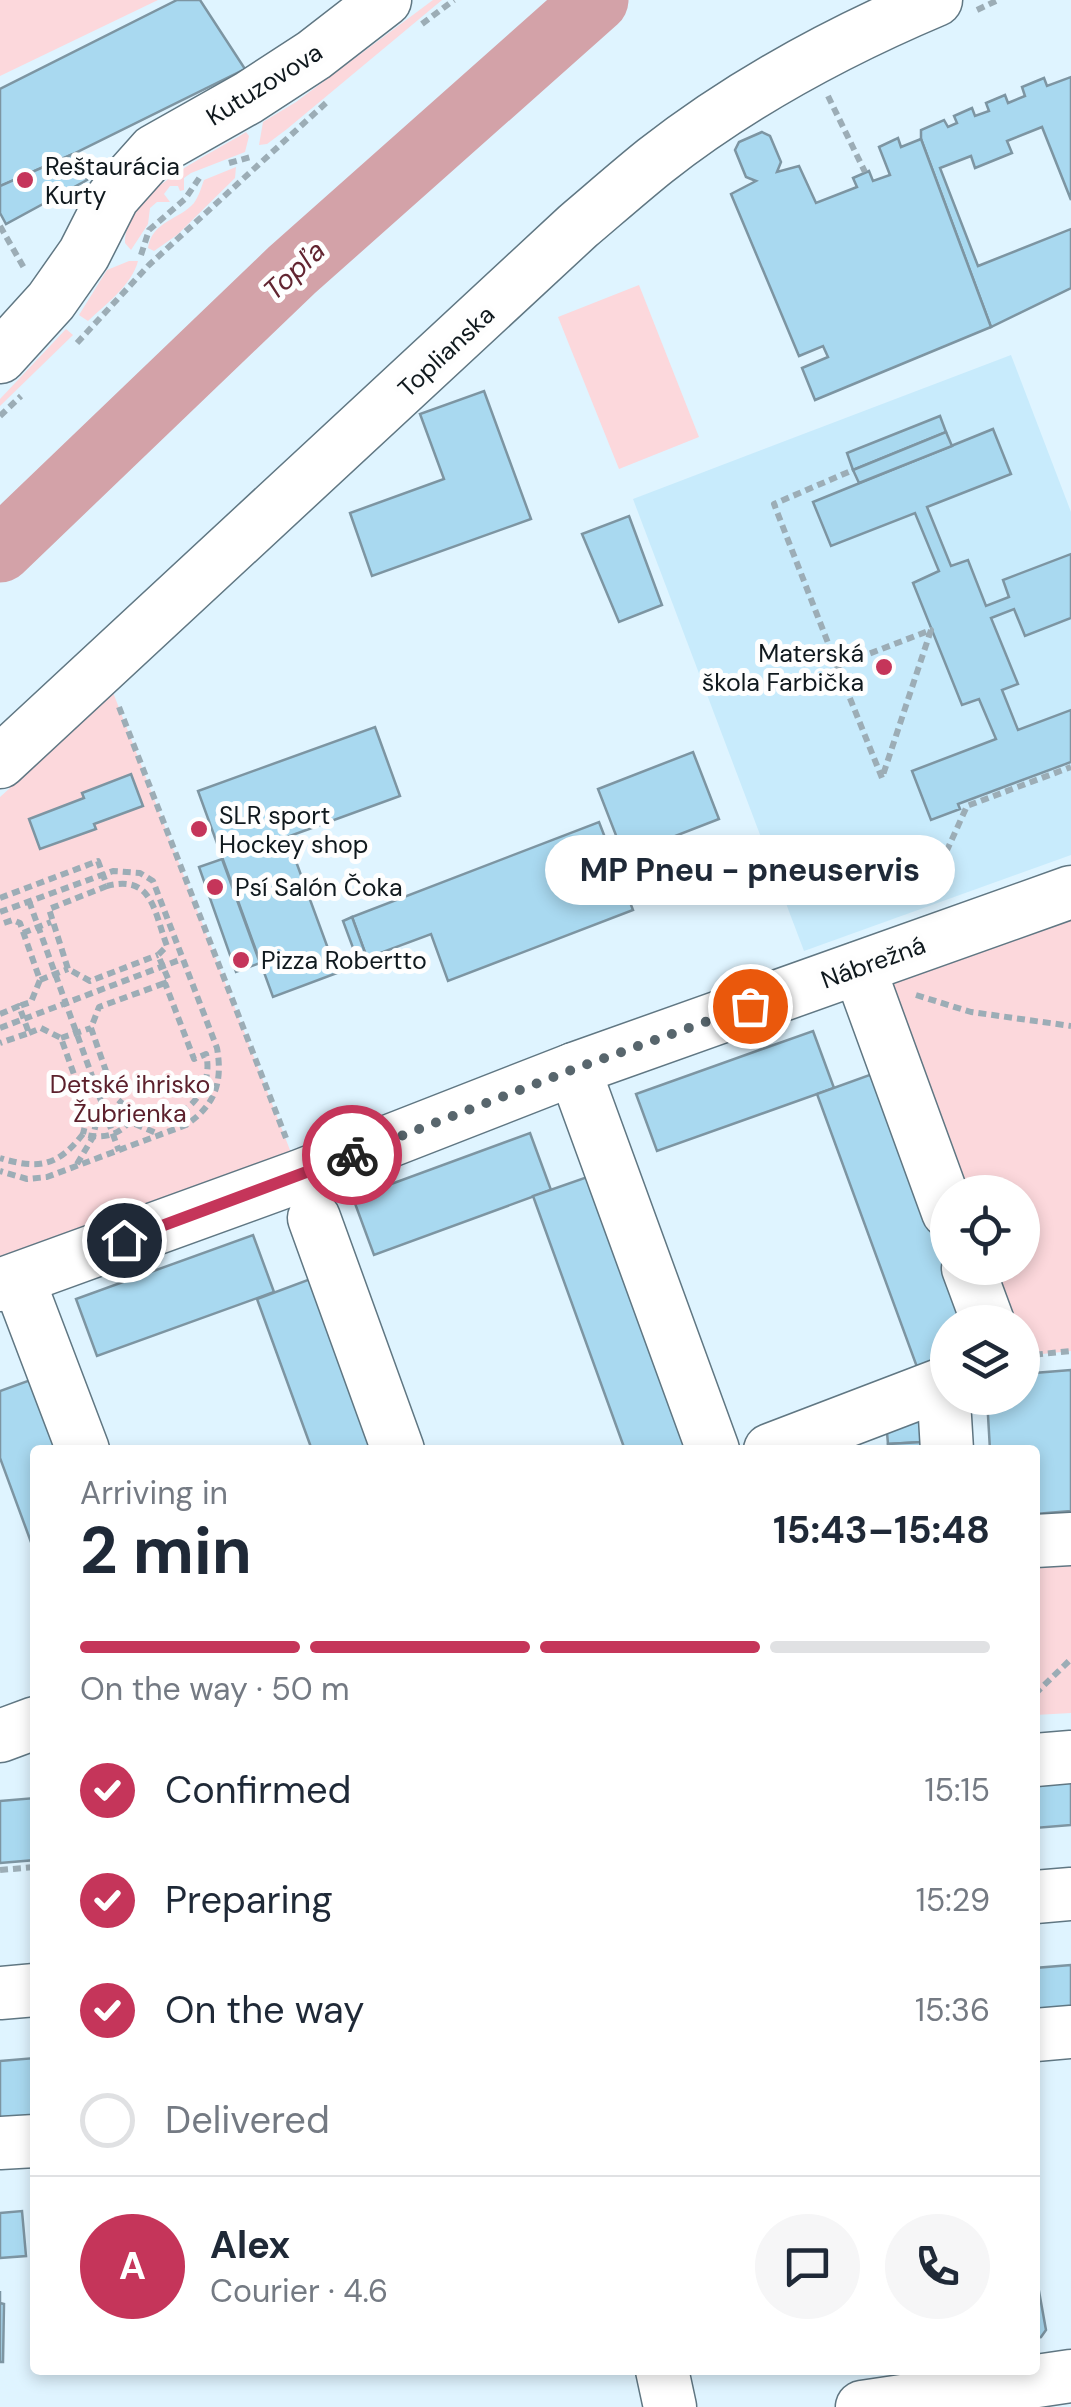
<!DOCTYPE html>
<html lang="en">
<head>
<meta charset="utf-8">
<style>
	:root { --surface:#fff; --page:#f6f6f7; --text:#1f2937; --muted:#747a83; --line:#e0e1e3; --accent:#c5355a }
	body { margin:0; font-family:"DM Sans",sans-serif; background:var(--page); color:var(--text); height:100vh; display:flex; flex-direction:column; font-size:38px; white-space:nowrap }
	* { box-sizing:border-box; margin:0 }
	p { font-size:32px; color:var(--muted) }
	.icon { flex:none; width:55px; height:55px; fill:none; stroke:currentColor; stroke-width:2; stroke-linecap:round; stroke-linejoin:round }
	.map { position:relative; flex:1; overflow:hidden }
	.details { position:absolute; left:30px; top:1445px; width:1010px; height:930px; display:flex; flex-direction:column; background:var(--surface); border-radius:10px; box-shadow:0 5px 15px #0003 }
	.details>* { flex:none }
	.buttons { position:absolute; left:930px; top:1175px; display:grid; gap:20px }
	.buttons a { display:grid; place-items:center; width:110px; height:110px; border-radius:50%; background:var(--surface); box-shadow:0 5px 15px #0003; font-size:50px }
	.pin { position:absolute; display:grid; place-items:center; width:85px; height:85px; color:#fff; margin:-42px; border:5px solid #fff; border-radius:50%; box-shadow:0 2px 10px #0007 }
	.courier { position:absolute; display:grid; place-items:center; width:100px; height:100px; margin:-50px; border:8px solid #c5355a; border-radius:50%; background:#fff; color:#222; box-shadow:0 2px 12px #0007 }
	.bubble { position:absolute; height:70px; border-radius:35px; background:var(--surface); box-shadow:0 5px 15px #0003; font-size:32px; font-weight:700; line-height:70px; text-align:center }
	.head em { font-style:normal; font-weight:700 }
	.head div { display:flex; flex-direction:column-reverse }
	.head { display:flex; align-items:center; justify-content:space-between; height:170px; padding:0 50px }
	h1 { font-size:65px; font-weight:700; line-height:75px }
	.bar { display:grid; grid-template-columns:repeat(4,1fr); gap:15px 10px; align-content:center; height:120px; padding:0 50px }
	.bar i { height:12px; border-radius:8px; background:var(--line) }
	.bar .active { background:var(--accent) }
	.bar p { grid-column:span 4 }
	.line { display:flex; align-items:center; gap:25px; padding:0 50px; border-top:2px solid var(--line) }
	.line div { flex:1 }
	.round { display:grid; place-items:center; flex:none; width:105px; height:105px; border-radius:52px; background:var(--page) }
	ol { padding:0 50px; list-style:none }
	li { display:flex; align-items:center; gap:30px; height:110px }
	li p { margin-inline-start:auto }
	li .icon { padding:10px; border-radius:50%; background:var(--accent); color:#fff; stroke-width:4 }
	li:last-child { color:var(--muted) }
	li i { width:55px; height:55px; border:5px solid var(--line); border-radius:50% }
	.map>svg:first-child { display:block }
</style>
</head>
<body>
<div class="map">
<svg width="1071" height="2407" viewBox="0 0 1071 2407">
	<rect width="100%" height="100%" fill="#dff4ff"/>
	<!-- built -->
	<polygon fill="#c8ebfc" points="1011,355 1071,512 1071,855 804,951 633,499"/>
	<!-- green -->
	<g fill="#fcd8dc">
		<polygon points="0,0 158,0 0,76"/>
		<polygon points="433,0 442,0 287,129 267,144 259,145 263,122 296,102"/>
		<path d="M246,132L249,136L245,152L191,173L184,178V190L180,191L178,186H170L164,194L170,202H157L150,208L148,224L131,250L125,243C125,191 208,156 246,132Z"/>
		<path d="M236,167L235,178L177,235L154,251L148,248C152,221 179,220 194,203C199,196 201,188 204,180Z"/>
		<path d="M129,261H138C132,285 105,305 88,321L79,315L107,270Z"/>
		<polygon points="639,285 699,437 619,469 558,317"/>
		<polygon points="66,329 73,335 0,406 0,399"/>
		<polygon points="109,682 300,1176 0,1285 0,797 10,788 12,772"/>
		<polygon points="1071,892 1071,1351 1023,1356 1022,1322 988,1322 968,1268 1022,1268 1022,1192 948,1192 859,968"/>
		<polygon points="1071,1543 1071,1713 1035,1715 1035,1544"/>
	</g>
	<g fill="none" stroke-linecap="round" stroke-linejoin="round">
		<!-- river -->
		<polyline stroke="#d3a2a8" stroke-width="65" points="0,550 292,270 596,0"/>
	</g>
	<!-- building -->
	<g fill="#a9d9f0" stroke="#7d95a2" stroke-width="2.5">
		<polygon points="177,0 200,0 245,69 73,154 0,186 0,89"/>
		<polygon points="1071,77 1071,200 1042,127 1007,141 1012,153 975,168 971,156 940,168 978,266 1071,229 1071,288 991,327 921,139 921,130 944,120 948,127 957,123 954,116 972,108 975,116 989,111 986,103 1005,95 1008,103 1025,96 1022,87 1044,78 1047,86"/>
		<polygon points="762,132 770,136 781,162 777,172 799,166 816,203 857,187 853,178 869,171 873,181 890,175 879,147 898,138 901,147 921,139 991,327 815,400 802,368 828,357 823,346 799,356 731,194 756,181 746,177 735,150 739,142"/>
		<polygon points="73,154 87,180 6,224 0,213 0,186"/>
		<polygon points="484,391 531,519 372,576 350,513 444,479 420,414"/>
		<polygon points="940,416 946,432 853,470 847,453"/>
		<polygon points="993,429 1011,474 927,507 951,566 968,560 986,606 1009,597 1003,580 1071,554 1071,618 1025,636 1014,609 991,618 1018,684 1002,690 1018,730 1071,710 1071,762 958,804 960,809 931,820 912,771 996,739 979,699 962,705 913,583 939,571 915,513 831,546 813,502"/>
		<polygon points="946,432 952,446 859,483 853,470"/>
		<polygon points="629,516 662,605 619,622 582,534"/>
		<polygon points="375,727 400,796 287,837 337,973 273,997 198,791"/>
		<polygon points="693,752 719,819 624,856 598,789"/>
		<polygon points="131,774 143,806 94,824 96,829 40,849 29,819 84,798 82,793"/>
		<polygon points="599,822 633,910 448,981 431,934 367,958 352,917"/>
		<polygon points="222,859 260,963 236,972 199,867"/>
		<polygon points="352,917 371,969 362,972 343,921"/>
		<polygon points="813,1031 834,1088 657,1151 636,1094"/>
		<polygon points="875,1073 967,1322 948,1322 948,1368 921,1378 817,1094"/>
		<polygon points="530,1133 551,1190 374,1255 353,1198"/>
		<polygon points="593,1175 692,1450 625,1450 533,1196"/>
		<polygon points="253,1235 274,1292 97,1356 76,1299"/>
		<polygon points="313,1278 376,1450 312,1450 257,1299"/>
		<polygon points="1071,1370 1071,1511 1035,1514 1035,1450 990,1450 987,1398 1022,1398 1022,1374"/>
		<polygon points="36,1378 63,1450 35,1450 35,1553 0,1458 0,1391"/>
		<polygon points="886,1421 921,1422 922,1442 888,1444"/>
		<polygon points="922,1442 923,1450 888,1450 888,1444"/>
		<polygon points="1071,1773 1071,1825 1035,1828 1035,1777"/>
		<polygon points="35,1798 35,1860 0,1863 0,1801"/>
		<polygon points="1071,1965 1071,2016 1035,2019 1035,1968"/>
		<polygon points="35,2058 35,2119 0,2122 0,2061"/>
		<polygon points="22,2211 26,2256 0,2258 0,2213"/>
		<polygon points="1035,2269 1046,2330 1041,2337 1035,2338"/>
		<polygon points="0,2291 0,2303 4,2304 3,2362 0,2362"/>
	</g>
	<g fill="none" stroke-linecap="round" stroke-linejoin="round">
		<defs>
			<g id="minor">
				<polyline points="0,357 51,301 84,254 113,197 154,151 248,98 314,55 385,0"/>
				<path d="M0,762L578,226C604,204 629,182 655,161C739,95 839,41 936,0"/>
				<polyline points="859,968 948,1212"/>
				<polyline points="574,1069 713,1450"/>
				<polyline points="314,1218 398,1450"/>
				<polyline points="968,1268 988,1322"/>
				<polyline points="18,1279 83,1450"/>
				<polyline points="0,1285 300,1176 574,1069 1071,892"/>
				<polyline points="943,1384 947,1450"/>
				<polyline points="770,1450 948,1382"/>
				<polyline points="1035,1541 1071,1539"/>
				<polyline points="0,1736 35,1723"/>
				<polyline points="1035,1760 1071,1757"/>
				<polyline points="1035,1897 1071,1894"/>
				<polyline points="0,1993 35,1990"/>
				<polyline points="1035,2035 1071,2032"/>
				<polyline points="0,2143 35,2141"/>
				<polyline points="662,2370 670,2407"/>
				<polyline points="862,2407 1071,2376"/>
			</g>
		</defs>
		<!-- minor casing -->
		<use href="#minor" stroke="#607783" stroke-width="55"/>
		<!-- path -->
		<g stroke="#9cadb6" stroke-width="6" stroke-dasharray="8 5" stroke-linecap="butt">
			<polyline points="977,10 998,0"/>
			<polyline points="422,24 454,0"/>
			<polyline points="828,96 865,172"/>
			<polyline points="229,163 251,157"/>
			<polyline points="0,226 24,268"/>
			<polyline points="141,255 149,230 185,199 200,177"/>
			<polyline points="77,343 149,265 327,102"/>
			<polyline points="0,416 21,396"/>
			<polygon points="931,630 882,778 837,666"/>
			<polyline points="837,666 774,504 853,470"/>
			<polyline points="119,707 286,1138"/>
			<polyline points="107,886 49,909 68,969 90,981 158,955"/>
			<path d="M0,898L98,861L107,886C153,874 154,912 167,946L158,955L169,981L165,983L194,1059L206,1054C216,1096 173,1133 134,1114C124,1135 103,1140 83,1134C58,1166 39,1170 0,1158"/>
			<polyline points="925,899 967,806 1071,767"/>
			<polyline points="29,901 119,1151"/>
			<path d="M0,912L113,871L140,873L153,881L217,1048C223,1083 215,1105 186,1125L47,1177L27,1179L0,1171"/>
			<polyline points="4,923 13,920 20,923 40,980 31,1002 19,1006"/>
			<polyline points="23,933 51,922"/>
			<polyline points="40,980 68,969"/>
			<polyline points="916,995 971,1012 1071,1026"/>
			<polyline points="0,1014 19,1006 29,1033 0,1043"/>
			<polyline points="0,1028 182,959"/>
			<polyline points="29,1033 41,1028 61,1038 86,1108 87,1117 83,1134"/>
			<polyline points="61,1038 91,1028"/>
			<polyline points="134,1114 115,1097 91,1028 99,1007 165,983"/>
			<polyline points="77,1164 93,1137 100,1105 130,1122 161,1135"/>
			<polyline points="1022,1356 1071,1351"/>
			<polyline points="1035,1694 1071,1659"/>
			<polyline points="0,1870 35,1867"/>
		</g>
		<!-- minor -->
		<use href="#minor" stroke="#fff" stroke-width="52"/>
	</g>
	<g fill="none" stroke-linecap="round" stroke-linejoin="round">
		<!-- done -->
		<polyline stroke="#58666d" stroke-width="10" stroke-dasharray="0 18" points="352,1155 574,1069 750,1006"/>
		<!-- route -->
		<polyline stroke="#c5355a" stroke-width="12" points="124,1240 352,1155"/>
	</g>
	<!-- markers -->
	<g fill="#c5355a" stroke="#fefefe" stroke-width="4">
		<circle cx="25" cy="180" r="10"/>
		<circle cx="884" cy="667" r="10"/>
		<circle cx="199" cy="829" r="10"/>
		<circle cx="215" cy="887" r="10"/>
		<circle cx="241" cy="960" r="10"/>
	</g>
	<g text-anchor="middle" stroke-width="10" stroke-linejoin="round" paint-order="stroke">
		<!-- street labels -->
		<g font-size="25" fill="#10191e" stroke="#fefefe">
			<text transform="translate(264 84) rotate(-32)" y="9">Kutuzovova</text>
			<text transform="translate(446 351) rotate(-43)" y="9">Toplianska</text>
			<text transform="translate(873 962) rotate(-20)" y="9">Nábrežná</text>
		</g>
		<!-- poi labels -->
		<g font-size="25" fill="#10191e" stroke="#fefefe" text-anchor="start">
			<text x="45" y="175">Reštaurácia<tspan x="45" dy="29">Kurty</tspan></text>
			<text x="864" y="662" text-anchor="end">Materská<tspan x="864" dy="29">škola Farbička</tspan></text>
			<text x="219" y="824">SLR sport<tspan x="219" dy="29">Hockey shop</tspan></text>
			<text x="235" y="896">Psí Salón Čoka</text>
			<text x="261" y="969">Pizza Robertto</text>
		</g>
		<!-- park labels -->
		<g font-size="25" fill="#5c202c" stroke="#fefefe">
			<text x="130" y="1093">Detské ihrisko<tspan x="130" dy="29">Žubrienka</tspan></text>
		</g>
		<!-- water labels -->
		<g font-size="28" font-style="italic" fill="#622531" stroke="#fefefe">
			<text transform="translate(294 270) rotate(-43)" y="10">Topľa</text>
		</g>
	</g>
</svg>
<div class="buttons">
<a><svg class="icon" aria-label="locate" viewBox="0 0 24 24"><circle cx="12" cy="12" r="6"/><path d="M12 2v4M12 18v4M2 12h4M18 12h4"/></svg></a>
<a><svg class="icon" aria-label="layers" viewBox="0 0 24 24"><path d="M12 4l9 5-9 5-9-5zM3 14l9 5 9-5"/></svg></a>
</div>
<div class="pin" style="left:750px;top:1006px;background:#ea580c"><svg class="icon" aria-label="bag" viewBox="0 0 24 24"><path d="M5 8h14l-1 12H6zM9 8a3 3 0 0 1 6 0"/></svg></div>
<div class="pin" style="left:124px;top:1240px;background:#1f2937"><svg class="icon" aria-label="home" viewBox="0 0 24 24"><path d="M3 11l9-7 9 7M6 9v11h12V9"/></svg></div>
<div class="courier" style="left:352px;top:1155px"><svg class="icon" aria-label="bike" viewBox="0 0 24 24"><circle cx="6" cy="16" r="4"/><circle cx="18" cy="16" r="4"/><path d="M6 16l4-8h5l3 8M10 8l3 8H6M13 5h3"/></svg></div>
<div class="bubble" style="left:545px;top:835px;width:410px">MP Pneu - pneuservis</div>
<section class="details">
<div class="head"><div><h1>2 min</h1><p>Arriving in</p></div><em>15:43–15:48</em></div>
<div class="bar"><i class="active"></i><i class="active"></i><i class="active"></i><i></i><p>On the way · 50 m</p></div>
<ol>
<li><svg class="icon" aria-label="check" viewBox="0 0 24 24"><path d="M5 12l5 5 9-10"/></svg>Confirmed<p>15:15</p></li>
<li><svg class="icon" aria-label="check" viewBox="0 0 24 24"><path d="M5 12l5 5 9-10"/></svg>Preparing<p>15:29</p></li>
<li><svg class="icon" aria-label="check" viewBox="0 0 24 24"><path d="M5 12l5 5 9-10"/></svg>On the way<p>15:36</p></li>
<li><i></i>Delivered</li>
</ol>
<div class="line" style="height:180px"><b class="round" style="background:var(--accent);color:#fff">A</b><div><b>Alex</b><p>Courier · 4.6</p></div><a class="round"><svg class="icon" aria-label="chat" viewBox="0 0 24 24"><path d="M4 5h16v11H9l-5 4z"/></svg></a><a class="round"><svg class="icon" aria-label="phone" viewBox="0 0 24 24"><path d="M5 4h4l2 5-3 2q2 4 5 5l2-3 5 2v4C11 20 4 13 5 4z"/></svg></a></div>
</section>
</div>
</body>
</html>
